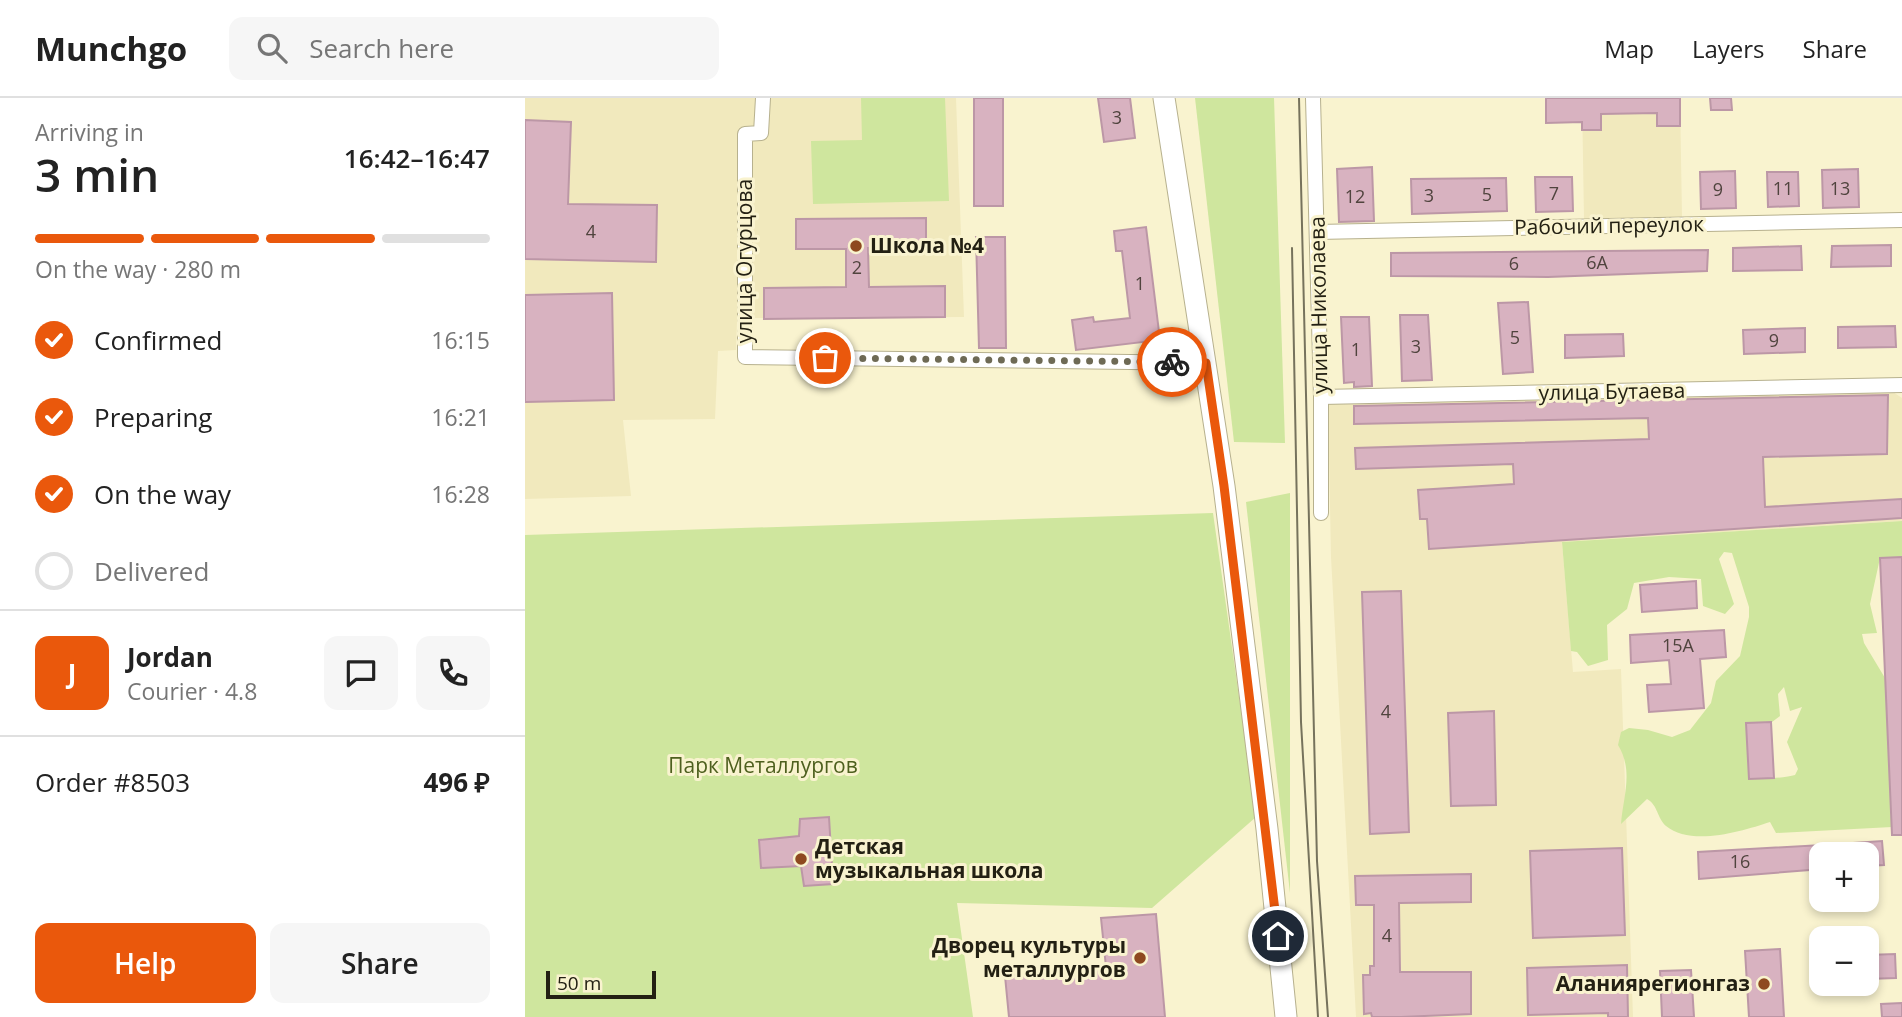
<!DOCTYPE html>
<html lang="en">
<head>
<meta charset="utf-8">
<style>
	:root { --surface:#fff; --page:#f6f6f6; --text:#222; --muted:#767676; --line:#e0e0e0; --accent:#ea580c }
	body { margin:0; font-family:"Open Sans",sans-serif; background:var(--page); color:var(--text); height:100vh; display:flex; flex-direction:column; font-size:26px; white-space:nowrap }
	* { box-sizing:border-box; margin:0 }
	p { font-size:23px; color:var(--muted) }
	.icon { flex:none; width:38px; height:38px; fill:none; stroke:currentColor; stroke-width:2; stroke-linecap:round; stroke-linejoin:round }
	.map { position:relative; flex:1; overflow:hidden }
	.sheet { display:flex; flex-direction:column; background:var(--surface); width:525px }
	.sheet>* { flex:none }
	.buttons { position:absolute; left:1284px; top:744px; display:grid; gap:14px }
	.buttons a { display:grid; place-items:center; width:70px; height:70px; border-radius:14px; background:var(--surface); box-shadow:0 4px 10px #0003; font-size:35px }
	.scale { position:absolute; left:21px; bottom:18px; width:110px; box-sizing:border-box; padding-left:7px; border:4px solid #232013; border-top:0; font-size:19px; line-height:24px; white-space:nowrap; color:#232013; -webkit-text-stroke:5px #f9f3cf; paint-order:stroke }
	.pin { position:absolute; display:grid; place-items:center; width:60px; height:60px; color:#fff; margin:-30px; border:4px solid #fff; border-radius:50%; box-shadow:0 2px 7px #0007 }
	.courier { position:absolute; display:grid; place-items:center; width:70px; height:70px; margin:-35px; border:5px solid #ea580c; border-radius:50%; background:#fff; color:#222; box-shadow:0 2px 9px #0007 }
	.overview em { font-style:normal; font-weight:600 }
	.overview div { display:flex; flex-direction:column-reverse }
	.overview { display:flex; align-items:center; justify-content:space-between; height:119px; padding:0 35px }
	h1 { font-size:46px; font-weight:600; line-height:52px }
	.bar { display:grid; grid-template-columns:repeat(4,1fr); gap:10px 7px; align-content:center; height:84px; padding:0 35px }
	.bar i { height:9px; border-radius:5px; background:var(--line) }
	.bar .selected { background:var(--accent) }
	.bar p { grid-column:span 4 }
	.line { display:flex; align-items:center; gap:18px; padding:0 35px; border-top:2px solid var(--line) }
	.line div { flex:1 }
	.round { display:grid; place-items:center; flex:none; width:74px; height:74px; border-radius:14px; background:var(--page) }
	ol { padding:0 35px; list-style:none }
	li { display:flex; align-items:center; gap:21px; height:77px }
	li p { margin-inline-start:auto }
	li .icon { padding:7px; border-radius:50%; background:var(--accent); color:#fff; stroke-width:4 }
	li:last-child { color:var(--muted) }
	li i { width:38px; height:38px; border:4px solid var(--line); border-radius:50% }
	.primary-button { display:flex; gap:14px; margin-top:auto; padding:14px 35px }
	.primary-button a { flex:1; height:80px; border-radius:14px; background:var(--accent); color:#fff; font-size:28px; font-weight:600; line-height:80px; text-align:center }
	.primary-button a+a { background:var(--page); color:var(--text) }
	header { display:flex; align-items:center; gap:42px; box-sizing:border-box; height:98px; padding:0 35px; background:var(--surface); border-bottom:2px solid var(--line) }
	header strong { font-size:33px }
	nav { display:flex; gap:38px; margin-inline-start:auto; font-size:24px }
	.search { width:490px; height:63px; background:var(--page); display:flex; align-items:center; gap:18px; box-sizing:border-box; padding:0 24px; border-radius:14px; color:var(--muted); font-size:26px }
	main { display:flex; flex:1; min-height:0 }
	.map>svg:first-child { display:block }
</style>
</head>
<body>
<header>
<strong>Munchgo</strong>
<div class="search"><svg class="icon" aria-label="search" viewBox="0 0 24 24"><circle cx="10" cy="10" r="6"/><path d="M15 15l6 6"/></svg>Search here</div>
<nav><a>Map</a><a>Layers</a><a>Share</a></nav>
</header>
<main>
<section class="sheet">
<div class="overview"><div><h1>3 min</h1><p>Arriving in</p></div><em>16:42–16:47</em></div>
<div class="bar"><i class="selected"></i><i class="selected"></i><i class="selected"></i><i></i><p>On the way · 280 m</p></div>
<ol>
<li><svg class="icon" aria-label="check" viewBox="0 0 24 24"><path d="M5 12l5 5 9-10"/></svg>Confirmed<p>16:15</p></li>
<li><svg class="icon" aria-label="check" viewBox="0 0 24 24"><path d="M5 12l5 5 9-10"/></svg>Preparing<p>16:21</p></li>
<li><svg class="icon" aria-label="check" viewBox="0 0 24 24"><path d="M5 12l5 5 9-10"/></svg>On the way<p>16:28</p></li>
<li><i></i>Delivered</li>
</ol>
<div class="line" style="height:126px"><b class="round" style="background:var(--accent);color:#fff">J</b><div><b>Jordan</b><p>Courier · 4.8</p></div><a class="round"><svg class="icon" aria-label="chat" viewBox="0 0 24 24"><path d="M4 5h16v11H9l-5 4z"/></svg></a><a class="round"><svg class="icon" aria-label="phone" viewBox="0 0 24 24"><path d="M5 4h4l2 5-3 2q2 4 5 5l2-3 5 2v4C11 20 4 13 5 4z"/></svg></a></div>
<div class="line" style="height:91px"><div>Order #8503</div><b>496 ₽</b></div>
<div class="primary-button"><a>Help</a><a>Share</a></div>
</section>
<div class="map">
<svg width="1377" height="919" viewBox="0 0 1377 919">
	<rect width="100%" height="100%" fill="#f9f3cf"/>
	<!-- built -->
	<g fill="#f1e9bd">
		<polygon points="0,0 431,0 439,219 225,220 227,77 217,80 211,252 193,253 190,321 98,322 106,398 0,401"/>
		<polygon points="1057,0 1155,0 1157,119 1059,121"/>
		<polygon points="1368,294 1377,300 1377,423 1037,444 1048,574 1096,571 1108,919 831,919 806,459 803,306"/>
	</g>
	<!-- green -->
	<g fill="#cfe69e" fill-rule="evenodd">
		<polygon points="336,0 420,0 424,103 288,106 286,43 337,42"/>
		<polygon points="670,0 749,0 760,345 709,344"/>
		<polygon points="765,395 765,795 721,404"/>
		<polygon points="688,415 731,719 627,810 432,805 448,919 0,919 0,437"/>
		<path d="M1377,423V459L1355,460L1345,506L1352,535L1337,536L1339,545L1360,580L1367,729L1251,735L1245,724C1218,733 1166,749 1141,728C1132,720 1133,707 1122,701L1096,726C1098,699 1109,673 1093,647L1096,634L1104,630L1123,632L1147,639L1165,632L1186,605L1191,583L1215,558L1224,519V509L1207,455L1199,454L1194,461L1209,506L1200,516L1178,508L1176,481L1144,479L1109,485L1102,511L1082,527L1083,562L1063,568L1052,554L1046,553L1037,444ZM1259,589L1265,613L1277,609L1262,644L1273,671L1270,677C1261,680 1235,681 1224,681L1221,625L1247,624L1255,618L1253,596Z"/>
	</g>
	<!-- building -->
	<g fill="#d8b2c0" stroke="#bc97a6" stroke-width="2">
		<rect x="449" y="0" width="29" height="108"/>
		<polygon points="573,0 605,0 610,40 579,44"/>
		<polygon points="1021,0 1155,0 1155,28 1132,28 1132,15 1076,16 1076,32 1057,32 1057,24 1021,25"/>
		<polygon points="1185,0 1206,0 1207,12 1186,12"/>
		<polygon points="0,22 46,24 43,106 132,107 131,164 0,161"/>
		<polygon points="847,69 849,123 814,124 812,71"/>
		<polygon points="1333,71 1334,109 1298,110 1297,72"/>
		<polygon points="1210,73 1211,110 1176,111 1175,74"/>
		<polygon points="1242,74 1273,74 1274,108 1243,109"/>
		<polygon points="1010,79 1047,79 1048,113 1011,114"/>
		<polygon points="981,80 982,113 887,116 886,81"/>
		<polygon points="401,120 401,149 343,150 344,189 420,188 420,219 239,221 239,190 321,189 321,151 271,151 271,121"/>
		<polygon points="621,129 635,242 551,252 547,222 568,219 569,224 605,220 597,153 591,153 589,133"/>
		<polygon points="451,139 480,139 481,250 454,250"/>
		<polygon points="1366,147 1366,168 1306,169 1307,148"/>
		<polygon points="1276,148 1277,172 1208,173 1208,150"/>
		<polygon points="1183,152 1182,173 1023,179 866,178 866,155"/>
		<polygon points="87,195 89,302 0,304 0,197"/>
		<polygon points="1003,204 1008,274 978,276 973,205"/>
		<polygon points="875,217 903,217 907,282 877,283"/>
		<polygon points="816,219 844,219 847,288 829,289 829,284 819,285"/>
		<polygon points="1370,228 1371,249 1313,250 1313,229"/>
		<polygon points="1280,230 1280,254 1219,256 1218,232"/>
		<polygon points="1098,236 1099,258 1040,260 1040,237"/>
		<polygon points="1363,297 1362,356 1238,359 1240,409 1377,401 1377,420 904,451 902,421 895,421 893,392 989,386 988,366 831,371 830,350 1124,341 1123,320 829,326 829,308"/>
		<polygon points="1377,459 1377,737 1367,737 1355,460"/>
		<polygon points="1171,483 1172,510 1117,514 1115,487"/>
		<polygon points="876,493 884,734 845,736 837,494"/>
		<polygon points="1199,532 1201,559 1175,561 1179,610 1124,614 1122,587 1146,586 1144,562 1106,565 1105,537"/>
		<polygon points="969,613 971,707 926,708 923,615"/>
		<polygon points="1246,624 1249,680 1224,681 1221,625"/>
		<polygon points="304,719 308,786 279,788 276,768 236,770 234,742 274,738 275,721"/>
		<polygon points="1357,743 1359,767 1342,768 1342,756 1299,756 1299,747"/>
		<polygon points="1297,747 1297,771 1174,781 1173,754"/>
		<polygon points="1097,750 1100,837 1008,840 1005,753"/>
		<polygon points="946,776 946,804 874,805 875,874 946,874 946,916 876,919 847,919 846,915 839,916 838,877 845,877 845,868 849,868 849,807 831,807 830,778"/>
		<polygon points="631,816 640,919 484,919 480,878 581,869 576,820"/>
		<polygon points="1255,851 1259,919 1224,919 1220,853"/>
		<polygon points="1370,856 1371,880 1342,881 1342,857"/>
		<polygon points="1102,867 1103,919 1083,919 1083,915 1003,917 1002,870"/>
		<polygon points="1166,872 1169,919 1137,919 1135,873"/>
		<polygon points="1377,905 1377,919 1357,919 1356,906"/>
	</g>
	<g fill="none" stroke-linecap="round" stroke-linejoin="round">
		<defs>
			<g id="minor">
				<polyline points="238,0 236,35 220,36 220,259 681,265"/>
				<polyline points="788,0 796,299 796,415"/>
				<polyline points="792,134 1377,122"/>
				<polyline points="796,299 1377,287"/>
			</g>
			<polyline id="secondary" points="639,0 699,388 742,731 761,919"/>
		</defs>
		<!-- minor casing -->
		<use href="#minor" stroke="#b7b18e" stroke-width="16"/>
		<!-- secondary casing -->
		<use href="#secondary" stroke="#b7b18e" stroke-width="23"/>
		<!-- minor -->
		<use href="#minor" stroke="#fff" stroke-width="14"/>
		<!-- secondary -->
		<use href="#secondary" stroke="#fff" stroke-width="21"/>
		<!-- tram -->
		<g stroke="#76725c" stroke-width="2">
			<polyline points="774,0 792,763 803,919"/>
			<polyline points="767,150 776,624 793,919"/>
		</g>
	</g>
	<g fill="none" stroke-linecap="round" stroke-linejoin="round">
		<!-- done -->
		<polyline stroke="#6e6a55" stroke-width="7" stroke-dasharray="0 12.6" points="300,260 647,264"/>
		<!-- route -->
		<polyline stroke="#ea580c" stroke-width="9" points="647,264 681,265 699,388 753,838"/>
	</g>
	<!-- markers -->
	<g fill="#8e491f" stroke="#f9f3cf" stroke-width="2.5">
		<circle cx="331" cy="148" r="7"/>
		<circle cx="276" cy="761" r="7"/>
		<circle cx="615" cy="860" r="7"/>
		<circle cx="1239" cy="886" r="7"/>
	</g>
	<g text-anchor="middle" stroke-width="6" stroke-linejoin="round" paint-order="stroke">
		<!-- number labels -->
		<g font-size="18" fill="#50443e">
			<text x="592" y="26">3</text>
			<text x="1258" y="97">11</text>
			<text x="1315" y="97">13</text>
			<text x="1193" y="98">9</text>
			<text x="1029" y="102">7</text>
			<text x="962" y="103">5</text>
			<text x="904" y="104">3</text>
			<text x="830" y="105">12</text>
			<text x="66" y="140">4</text>
			<text x="1072" y="171">6А</text>
			<text x="989" y="172">6</text>
			<text x="332" y="176">2</text>
			<text x="615" y="192">1</text>
			<text x="990" y="246">5</text>
			<text x="1249" y="249">9</text>
			<text x="891" y="255">3</text>
			<text x="831" y="258">1</text>
			<text x="1153" y="554">15А</text>
			<text x="861" y="620">4</text>
			<text x="1215" y="770">16</text>
			<text x="862" y="844">4</text>
		</g>
		<!-- street labels -->
		<g font-size="21" fill="#232013" stroke="#f9f3cf">
			<text transform="translate(1084 128) rotate(-1)" y="7">Рабочий переулок</text>
			<text transform="translate(220 163) rotate(-90)" y="7">улица Огурцова</text>
			<text transform="translate(794 207) rotate(-91)" y="7">улица Николаева</text>
			<text transform="translate(1087 294) rotate(-1)" y="7">улица Бутаева</text>
		</g>
		<!-- poi labels -->
		<g font-size="21" font-weight="bold" fill="#232013" stroke="#f9f3cf" text-anchor="start">
			<text x="345" y="155">Школа №4</text>
			<text x="290" y="756">Детская<tspan x="290" dy="24">музыкальная школа</tspan></text>
			<text x="601" y="855" text-anchor="end">Дворец культуры<tspan x="601" dy="24">металлургов</tspan></text>
			<text x="1225" y="893" text-anchor="end">Аланиярегионгаз</text>
		</g>
		<!-- park labels -->
		<g font-size="21" fill="#4e601e" stroke="#f9f3cf">
			<text x="238" y="675">Парк Металлургов</text>
		</g>
	</g>
</svg>
<div class="buttons">
<a>+</a>
<a>−</a>
</div>
<div class="scale">50 m</div>
<div class="pin" style="left:300px;top:260px;background:#ea580c"><svg class="icon" aria-label="bag" viewBox="0 0 24 24"><path d="M5 8h14l-1 12H6zM9 8a3 3 0 0 1 6 0"/></svg></div>
<div class="pin" style="left:753px;top:838px;background:#1f2937"><svg class="icon" aria-label="home" viewBox="0 0 24 24"><path d="M3 11l9-7 9 7M6 9v11h12V9"/></svg></div>
<div class="courier" style="left:647px;top:264px"><svg class="icon" aria-label="bike" viewBox="0 0 24 24"><circle cx="6" cy="16" r="4"/><circle cx="18" cy="16" r="4"/><path d="M6 16l4-8h5l3 8M10 8l3 8H6M13 5h3"/></svg></div>
</div>
</main>
</body>
</html>
